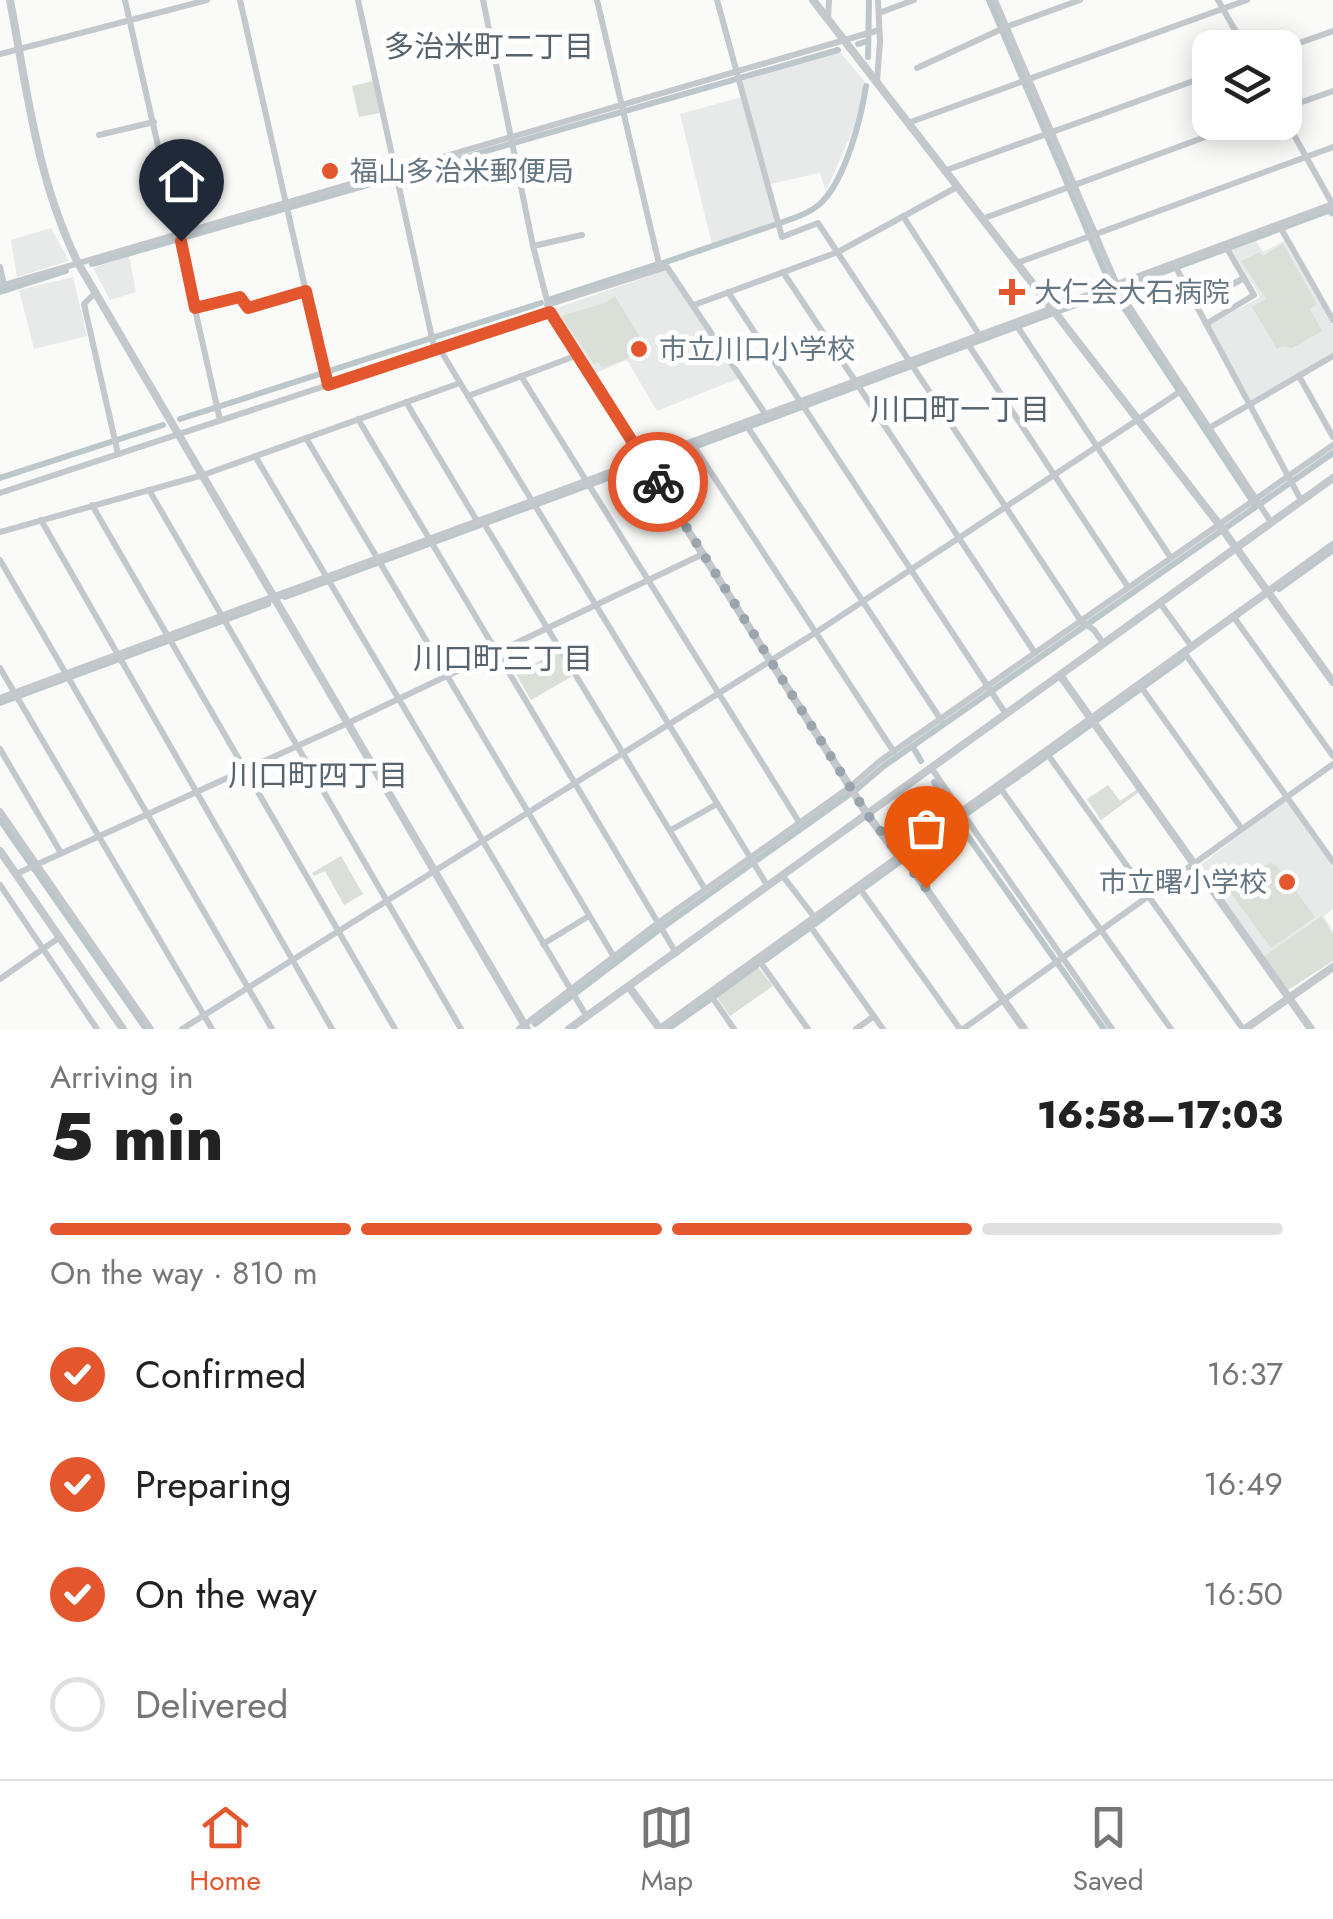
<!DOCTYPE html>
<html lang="en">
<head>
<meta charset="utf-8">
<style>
	:root { --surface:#fff; --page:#f6f6f6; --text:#222; --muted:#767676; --line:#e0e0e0; --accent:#e4572e }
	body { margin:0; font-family:Jost,"Noto Sans JP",sans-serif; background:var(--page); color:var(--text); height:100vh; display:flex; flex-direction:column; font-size:38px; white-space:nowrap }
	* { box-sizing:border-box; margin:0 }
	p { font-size:32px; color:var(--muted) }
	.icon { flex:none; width:55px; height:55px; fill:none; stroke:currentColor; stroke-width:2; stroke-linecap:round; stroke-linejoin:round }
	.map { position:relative; height:1029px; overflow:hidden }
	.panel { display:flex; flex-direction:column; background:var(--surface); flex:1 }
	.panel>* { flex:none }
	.controls { position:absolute; left:1192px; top:30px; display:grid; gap:20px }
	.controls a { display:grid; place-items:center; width:110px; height:110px; border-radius:20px; background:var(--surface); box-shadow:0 5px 25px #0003; font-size:50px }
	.pin { position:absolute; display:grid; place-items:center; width:85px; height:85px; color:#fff; margin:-102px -42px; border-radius:50% 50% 50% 0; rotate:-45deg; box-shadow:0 0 10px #0007 }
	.pin .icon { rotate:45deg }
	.courier { position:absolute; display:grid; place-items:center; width:100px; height:100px; margin:-50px; border:8px solid #e4572e; border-radius:50%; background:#fff; color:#222; box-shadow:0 2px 12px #0007 }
	.overview em { font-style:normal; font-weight:800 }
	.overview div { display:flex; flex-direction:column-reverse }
	.overview { display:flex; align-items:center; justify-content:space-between; height:170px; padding:0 50px }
	h1 { font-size:65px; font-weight:800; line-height:75px }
	.bar { display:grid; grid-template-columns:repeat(4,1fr); gap:15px 10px; align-content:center; height:120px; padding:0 50px }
	.bar i { height:12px; border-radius:8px; background:var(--line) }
	.bar .selected { background:var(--accent) }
	.bar p { grid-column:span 4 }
	ol { padding:0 50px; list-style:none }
	li { display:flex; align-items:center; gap:30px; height:110px }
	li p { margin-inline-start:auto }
	li .icon { padding:10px; border-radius:50%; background:var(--accent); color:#fff; stroke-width:4 }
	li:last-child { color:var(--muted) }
	li i { width:55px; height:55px; border:5px solid var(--line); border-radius:50% }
	.menu { display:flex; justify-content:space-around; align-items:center; height:140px; border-top:2px solid var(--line); background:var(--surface); font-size:28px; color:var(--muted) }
	.menu a { display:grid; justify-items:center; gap:5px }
	.menu .selected { color:var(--accent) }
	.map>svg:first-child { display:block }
</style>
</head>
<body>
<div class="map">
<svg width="1333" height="1029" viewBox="0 0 1333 1029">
	<rect width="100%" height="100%" fill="#fafaf8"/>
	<!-- built -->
	<g fill="#e8e9e9">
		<polygon points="840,52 865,82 855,125 826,191 820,173 770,184 779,220 712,244 680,114 746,96 742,81"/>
		<polygon points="51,228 69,261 17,277 11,240"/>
		<polygon points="1256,241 1263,252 1284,241 1333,326 1333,353 1251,400 1209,325 1260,297 1232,250"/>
		<polygon points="129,256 136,292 110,300 93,268"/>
		<polygon points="666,270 715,339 698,352 717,343 740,378 657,411 627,360 593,374 554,309"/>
		<polygon points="73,277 87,336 34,349 19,290"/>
		<polygon points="1284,802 1287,802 1333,868 1333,909 1324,916 1333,933 1320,916 1264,956 1199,866"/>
	</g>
	<!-- green -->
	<g fill="#dadfd7">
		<polygon points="378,80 385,112 359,117 352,86"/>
		<polygon points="1283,244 1317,304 1310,309 1322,331 1292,348 1283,346 1277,349 1252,307 1266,299 1241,261 1260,252 1263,256"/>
		<polygon points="615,296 645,346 626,359 603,368 598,362 594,364 561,316 605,303"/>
		<polygon points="561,649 576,674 531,700 516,674"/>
		<polygon points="1108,785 1120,801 1140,787 1142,790 1101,820 1087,799"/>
		<polygon points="341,856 363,894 344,905 325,871 314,876 312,873"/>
		<polygon points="1270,863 1277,866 1315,917 1271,948 1230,892"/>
		<polygon points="1321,916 1333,933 1333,961 1288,990 1264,956"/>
		<polygon points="758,967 773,986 730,1016 716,996"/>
	</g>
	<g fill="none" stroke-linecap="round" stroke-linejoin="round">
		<!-- canal -->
		<g stroke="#bbc7cb" stroke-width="6">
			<polyline points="989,0 1113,291 1255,505"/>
			<polyline points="858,44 868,41"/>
			<polyline points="868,57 869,0"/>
			<path d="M780,223C794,218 811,213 822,202C846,177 861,119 866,86"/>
			<polyline points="663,263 774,225"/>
			<polyline points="92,264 838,50"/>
			<polyline points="0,292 66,271"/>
			<polyline points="551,299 655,265"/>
			<polyline points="180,419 541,303"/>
			<polyline points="654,462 1333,209"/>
			<polyline points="0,478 163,425"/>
			<polyline points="1279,589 1333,550"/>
			<polyline points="285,597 638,467"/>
			<polyline points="0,703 268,604"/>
			<polyline points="913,747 921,761"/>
			<polyline points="1022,774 1182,659"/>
			<polyline points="934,782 957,821 1104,1029"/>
			<polyline points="1003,787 1018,777"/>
			<polyline points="966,814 999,791"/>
			<polyline points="0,820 146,1029"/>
			<polyline points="909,856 958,821"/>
			<polyline points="865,887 901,861"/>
			<polyline points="815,924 857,892"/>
			<polyline points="765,960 808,929"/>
			<polyline points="716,995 757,965"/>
			<polyline points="535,1024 656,932 857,789 884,766 1333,453"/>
			<polyline points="668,1029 709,1000"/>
		</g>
		<!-- river -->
		<polyline stroke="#bbc7cb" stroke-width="11" points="1332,210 1333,211"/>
		<!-- minor -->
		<g stroke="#c3c8cc" stroke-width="6">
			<polyline points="125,0 220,420"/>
			<polyline points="240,0 327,385"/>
			<polyline points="358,0 434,347 441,351 468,396 767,885"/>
			<polyline points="597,0 660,268"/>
			<polyline points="717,0 782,237 818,223 1081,621 1094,630 1103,643"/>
			<polyline points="995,0 1121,294 1271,522"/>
			<polyline points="1218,0 1245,48"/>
			<polyline points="879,13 914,0"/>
			<polyline points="828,19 829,0"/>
			<polyline points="1285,48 1333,31"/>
			<polyline points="0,54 207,0"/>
			<polyline points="917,68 1006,27 1080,0"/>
			<polyline points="877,82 880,41 878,0"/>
			<polyline points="1285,108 1333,91"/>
			<polyline points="1285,119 1333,205"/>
			<polyline points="908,123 1247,0"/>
			<polyline points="99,135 154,122"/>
			<polyline points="944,171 1210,75"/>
			<polyline points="903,216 980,336"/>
			<polyline points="982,219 1246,122"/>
			<polyline points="1279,225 1333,320"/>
			<polyline points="533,246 582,235"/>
			<polyline points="1017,263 1333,147"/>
			<polyline points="1174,264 1301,500"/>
			<polyline points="0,267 4,285"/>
			<polyline points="783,272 1035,653"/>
			<polyline points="0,286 879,30"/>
			<polyline points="728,292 1006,714"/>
			<polyline points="95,293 84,304 118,454"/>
			<polyline points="547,305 667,267 766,415"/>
			<polyline points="694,305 838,252 957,187"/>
			<polyline points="1195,305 1244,278"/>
			<polyline points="195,308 240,297 248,308 307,291"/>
			<polyline points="1015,323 1171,558"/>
			<polyline points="1206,324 1254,295 1225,245"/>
			<polyline points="966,341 1128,587"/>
			<polyline points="521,376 799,822"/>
			<polyline points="1299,376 1333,437"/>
			<polyline points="468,396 578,355"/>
			<polyline points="406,402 477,521"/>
			<polyline points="358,419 676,953"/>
			<polyline points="745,423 941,720"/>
			<polyline points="1209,428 1333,356"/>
			<polyline points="306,438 614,957"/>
			<polyline points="691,442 894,752"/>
			<polyline points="255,456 587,1017"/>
			<polyline points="149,490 461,1029"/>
			<polyline points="0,493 550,312 533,246 483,0"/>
			<polyline points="92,505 395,1029"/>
			<polyline points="41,520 332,1029"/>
			<polyline points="482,520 705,889"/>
			<polyline points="0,532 203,475 460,383"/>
			<polyline points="0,560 272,1029"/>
			<polyline points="1160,603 1192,647"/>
			<polyline points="1233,616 1333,756"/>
			<polyline points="1184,652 1333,862"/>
			<polyline points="0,668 212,1029"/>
			<polyline points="1139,684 1242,829"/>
			<polyline points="0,749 61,853"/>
			<polyline points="1046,752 1243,1029"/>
			<polyline points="932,769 1112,1029"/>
			<polyline points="999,786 1171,1029"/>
			<polyline points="0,811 151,1029"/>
			<polyline points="671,830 717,804"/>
			<polyline points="16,874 348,723 703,554"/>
			<polyline points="782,875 815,918"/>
			<polyline points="0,885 97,1029"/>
			<polyline points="858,886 960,1029"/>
			<polyline points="808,923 883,1029"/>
			<polyline points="543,944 589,916"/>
			<polyline points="758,959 808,1029"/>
			<polyline points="0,979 60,937"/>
			<polyline points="710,994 734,1029"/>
			<polyline points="182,1029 815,633 1184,389"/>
			<polyline points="519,1029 658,923 850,787 880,761 1333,445"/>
			<polyline points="856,1029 874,1016"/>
			<polyline points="963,1029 1333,764"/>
		</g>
		<!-- tertiary -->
		<g stroke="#c3c8cc" stroke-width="8">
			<path d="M10,0C27,90 37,180 78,263L527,1029"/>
			<polyline points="813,0 1218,523 1333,682"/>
			<polyline points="550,312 867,814 896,853 906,860 1024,1029"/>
			<polyline points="1060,675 1311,1029"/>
			<polyline points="0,699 1333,205"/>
			<polyline points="0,851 123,1029"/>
			<polyline points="629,987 660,1029 1333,545"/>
			<polyline points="569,1029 1333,478"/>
			<polyline points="1245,1029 1333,967"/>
		</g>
	</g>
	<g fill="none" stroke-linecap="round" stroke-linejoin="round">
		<!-- done -->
		<polyline stroke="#99a4ac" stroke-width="10" stroke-dasharray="0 18" points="658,482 867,814 926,888"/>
		<!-- route -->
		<polyline stroke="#e4572e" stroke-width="12" points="181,241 195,308 240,297 248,308 306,291 328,385 550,312 658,482"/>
	</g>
	<!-- markers -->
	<g fill="#e4572e" stroke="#fff" stroke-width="4">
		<circle cx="330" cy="171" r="10"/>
		<path d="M1007 277h10v10h10v10h-10v10h-10v-10h-10v-10h10z"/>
		<circle cx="639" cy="349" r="10"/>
		<circle cx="1287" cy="882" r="10"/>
	</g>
	<g text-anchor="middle" stroke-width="10" stroke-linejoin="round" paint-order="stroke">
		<!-- poi labels -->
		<g font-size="28" fill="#657683" stroke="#fff" text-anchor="start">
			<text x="350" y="181">福山多治米郵便局</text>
			<text x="1034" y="302">大仁会大石病院</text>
			<text x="659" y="359">市立川口小学校</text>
			<text x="1267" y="892" text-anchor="end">市立曙小学校</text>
		</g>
		<!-- neighbourhood labels -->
		<g font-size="30" fill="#57646e" stroke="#fff">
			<text x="489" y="57">多治米町二丁目</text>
			<text x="960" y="420">川口町一丁目</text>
			<text x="503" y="669">川口町三丁目</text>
			<text x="318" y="786">川口町四丁目</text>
		</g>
	</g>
</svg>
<div class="controls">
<a><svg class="icon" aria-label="layers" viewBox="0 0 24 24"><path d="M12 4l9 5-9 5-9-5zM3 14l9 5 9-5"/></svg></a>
</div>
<div class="pin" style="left:926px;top:888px;background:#ea580c"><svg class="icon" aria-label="bag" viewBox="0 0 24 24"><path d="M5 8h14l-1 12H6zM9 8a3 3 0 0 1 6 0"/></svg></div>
<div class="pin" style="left:181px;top:241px;background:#1f2937"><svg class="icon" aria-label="home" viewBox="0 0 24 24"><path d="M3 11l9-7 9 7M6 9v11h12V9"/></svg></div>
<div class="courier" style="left:658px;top:482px"><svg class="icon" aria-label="bike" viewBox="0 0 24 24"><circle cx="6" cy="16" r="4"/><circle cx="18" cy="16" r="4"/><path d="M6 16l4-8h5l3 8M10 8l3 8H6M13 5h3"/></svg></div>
</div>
<section class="panel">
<div class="overview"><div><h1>5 min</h1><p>Arriving in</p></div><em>16:58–17:03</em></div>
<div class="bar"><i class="selected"></i><i class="selected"></i><i class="selected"></i><i></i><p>On the way · 810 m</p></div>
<ol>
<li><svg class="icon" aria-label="check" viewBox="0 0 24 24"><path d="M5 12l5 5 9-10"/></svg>Confirmed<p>16:37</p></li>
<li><svg class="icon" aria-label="check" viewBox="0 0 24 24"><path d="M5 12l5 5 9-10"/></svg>Preparing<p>16:49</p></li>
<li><svg class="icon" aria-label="check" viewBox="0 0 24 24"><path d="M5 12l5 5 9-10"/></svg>On the way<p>16:50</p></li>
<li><i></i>Delivered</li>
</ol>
</section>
<nav class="menu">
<a class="selected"><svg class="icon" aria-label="home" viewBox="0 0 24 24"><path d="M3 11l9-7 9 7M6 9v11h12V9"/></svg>Home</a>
<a><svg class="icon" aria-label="map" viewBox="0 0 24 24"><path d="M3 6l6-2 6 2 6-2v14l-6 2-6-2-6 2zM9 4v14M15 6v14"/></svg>Map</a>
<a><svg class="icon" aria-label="saved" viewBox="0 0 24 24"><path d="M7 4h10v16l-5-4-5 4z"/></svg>Saved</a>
</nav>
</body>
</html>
